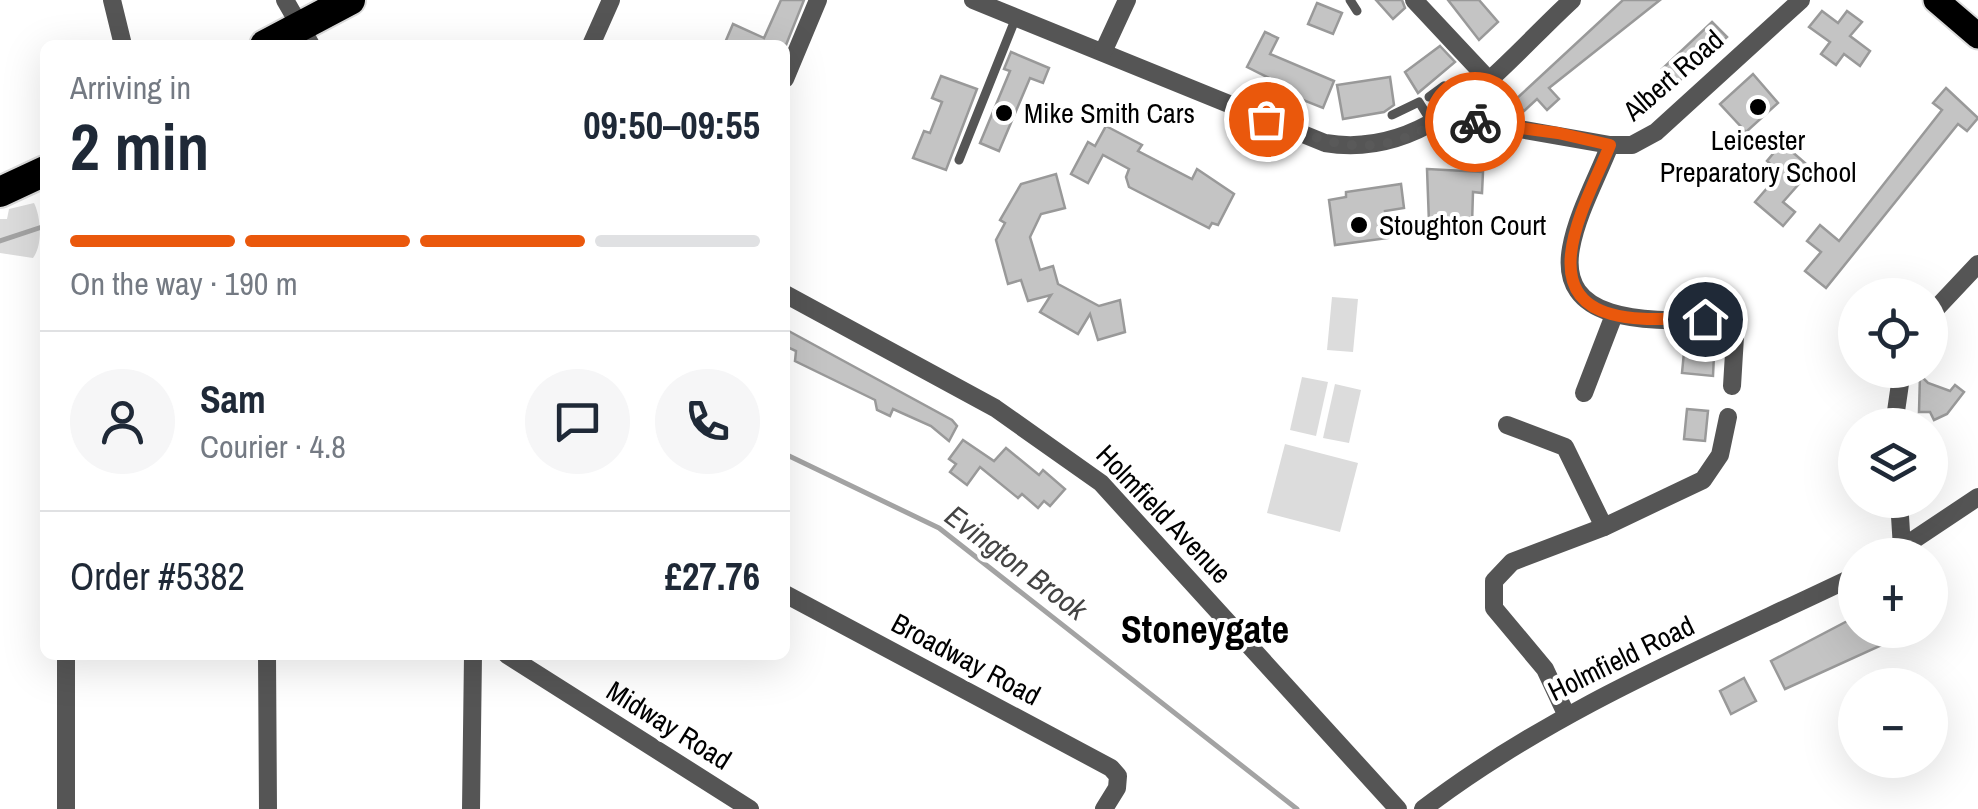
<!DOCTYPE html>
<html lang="en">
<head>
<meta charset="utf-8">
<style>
	:root { --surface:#fff; --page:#f6f6f7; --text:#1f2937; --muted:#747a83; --line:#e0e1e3; --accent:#ea580c }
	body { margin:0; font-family:"Archivo Narrow",sans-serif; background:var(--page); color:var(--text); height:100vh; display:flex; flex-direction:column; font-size:38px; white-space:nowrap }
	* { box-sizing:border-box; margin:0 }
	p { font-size:32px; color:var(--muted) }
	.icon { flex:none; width:55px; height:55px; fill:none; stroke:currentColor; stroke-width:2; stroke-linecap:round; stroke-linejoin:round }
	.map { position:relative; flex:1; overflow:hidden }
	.details { position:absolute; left:40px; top:40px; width:750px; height:620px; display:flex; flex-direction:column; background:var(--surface); border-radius:15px; box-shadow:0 10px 40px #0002 }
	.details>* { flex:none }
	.tools { position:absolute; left:1838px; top:278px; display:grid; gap:20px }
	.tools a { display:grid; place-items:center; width:110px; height:110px; border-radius:50%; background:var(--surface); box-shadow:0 10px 40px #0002; font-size:50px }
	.pin { position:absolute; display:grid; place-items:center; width:85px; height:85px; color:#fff; margin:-42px; border:5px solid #fff; border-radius:50%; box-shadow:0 2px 10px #0007 }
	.courier { position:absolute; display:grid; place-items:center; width:100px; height:100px; margin:-50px; border:8px solid #ea580c; border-radius:50%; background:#fff; color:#222; box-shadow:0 2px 12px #0007 }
	.head em { font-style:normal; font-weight:800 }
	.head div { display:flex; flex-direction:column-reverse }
	.head { display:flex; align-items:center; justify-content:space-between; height:170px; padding:0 30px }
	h1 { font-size:65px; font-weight:800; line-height:75px }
	.bar { display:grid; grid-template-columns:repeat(4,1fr); gap:15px 10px; align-content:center; height:120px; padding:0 30px }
	.bar i { height:12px; border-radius:8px; background:var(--line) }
	.bar .selected { background:var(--accent) }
	.bar p { grid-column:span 4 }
	.line { display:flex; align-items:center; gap:25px; padding:0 30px; border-top:2px solid var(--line) }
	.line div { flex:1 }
	.round { display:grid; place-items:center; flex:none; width:105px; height:105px; border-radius:52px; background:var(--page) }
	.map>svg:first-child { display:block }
</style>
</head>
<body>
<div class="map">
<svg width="1978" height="809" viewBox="0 0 1978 809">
	<rect width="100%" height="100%" fill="#fff"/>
	<!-- green -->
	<g fill="#dcdcdc">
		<path d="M34,203C41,217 43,245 33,258L0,253V219H7L9,209Z"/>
		<polygon points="1332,297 1358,299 1353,352 1327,350"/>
		<polygon points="1302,377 1328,382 1316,436 1290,430"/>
		<polygon points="1335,384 1361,390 1349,443 1323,438"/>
		<polygon points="1285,444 1358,463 1340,532 1267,513"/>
	</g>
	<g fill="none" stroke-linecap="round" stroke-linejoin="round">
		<!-- stream -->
		<g stroke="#a3a3a3" stroke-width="5">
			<polyline points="0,241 45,226"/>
			<polyline points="785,454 939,528 1297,809"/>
		</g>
	</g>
	<!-- building -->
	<g fill="#c4c4c4" stroke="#999" stroke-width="2.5">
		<polygon points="781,0 804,0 786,45 724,45 733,24 764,38"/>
		<polygon points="1376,0 1402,0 1405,8 1393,19"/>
		<polygon points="1448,0 1479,0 1498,22 1479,40"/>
		<polygon points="1623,0 1660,0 1549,88 1559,99 1547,110 1537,99 1524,111 1514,101"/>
		<polygon points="1317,3 1342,13 1333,34 1308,24"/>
		<polygon points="1822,11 1838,23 1847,11 1862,22 1850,36 1870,51 1860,66 1844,54 1836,65 1821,54 1830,42 1809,27"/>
		<polygon points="1712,22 1727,37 1676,84 1662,69"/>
		<polygon points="1265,32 1278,38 1270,54 1334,81 1323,108 1278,90 1281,84 1247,67"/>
		<polygon points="1440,46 1455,62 1418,93 1405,72"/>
		<polygon points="1011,52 1049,68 1043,83 1030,78 999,151 980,143 1010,71 1004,69"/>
		<polygon points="1753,74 1778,103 1746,132 1720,104"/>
		<polygon points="941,76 977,89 946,170 913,158 924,131 930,133 942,102 932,98"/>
		<polygon points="1390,77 1394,105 1384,112 1343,119 1337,85"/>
		<polygon points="1946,88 1978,118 1967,131 1958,124 1826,288 1805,271 1821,252 1807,241 1820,225 1839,241 1942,110 1933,103"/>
		<polygon points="1106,126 1142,145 1138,151 1192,179 1197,169 1234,194 1218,225 1212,223 1209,228 1129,187 1126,177 1129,169 1103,155 1088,183 1071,174 1088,142 1095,146"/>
		<polygon points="1782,143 1812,169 1783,202 1795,212 1783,226 1755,202 1780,173 1767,161"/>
		<polygon points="1427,169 1483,172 1482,193 1473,192 1472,225 1429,223"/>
		<polygon points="1056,174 1065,208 1041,214 1030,237 1040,270 1053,266 1058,284 1099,306 1120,300 1125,332 1098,340 1090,314 1078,334 1040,312 1051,295 1028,301 1021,280 1008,284 996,240 1005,223 1000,220 1021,184"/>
		<polygon points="1401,184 1404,208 1385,211 1388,238 1335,245 1329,200 1346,197 1346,192"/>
		<polygon points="785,329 952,420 957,426 949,441 931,426 893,409 890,416 877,410 875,400 795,361 796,351 785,346"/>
		<polygon points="1684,352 1714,355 1713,376 1682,373"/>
		<polygon points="1920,375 1928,383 1950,391 1955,385 1964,392 1947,414 1934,420 1930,412 1919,412"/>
		<polygon points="1687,409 1708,411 1705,441 1684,439"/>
		<polygon points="963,440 994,461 1006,448 1039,475 1043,470 1065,489 1050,506 1044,501 1038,508 1022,494 1018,498 980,467 967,485 950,472 956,464 949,459"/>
		<polygon points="1855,617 1855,630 1904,630 1880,641 1882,645 1785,689 1771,661"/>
		<polygon points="1744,678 1756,701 1731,714 1720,691"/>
	</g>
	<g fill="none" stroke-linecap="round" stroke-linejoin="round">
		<defs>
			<polyline id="primary" points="1936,0 1978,36"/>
			<g id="highway">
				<polyline points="265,45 350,0"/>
				<polyline points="0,192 45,171"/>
			</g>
		</defs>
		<!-- primary casing -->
		<use href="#primary" stroke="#dbdbdb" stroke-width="29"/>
		<!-- highway casing -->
		<use href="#highway" stroke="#dbdbdb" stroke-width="34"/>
		<!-- lane -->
		<g stroke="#555" stroke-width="9">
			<polyline points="1350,0 1357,11"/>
			<polyline points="1429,97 1444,86 1459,105"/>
			<polyline points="1392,115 1419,102 1432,123"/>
			<polyline points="959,160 1015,20"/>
		</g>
		<!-- street -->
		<g stroke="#555" stroke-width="18">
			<polyline points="112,0 123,45"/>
			<polyline points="285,0 311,45"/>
			<path d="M973,0L1325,143C1432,161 1501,65 1572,0"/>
			<polyline points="1414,0 1487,78"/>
			<polyline points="591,45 611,0"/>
			<polyline points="1103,52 1127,0"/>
			<polyline points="785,79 818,0"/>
			<polyline points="1446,116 1610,145 1632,145 1656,132 1801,0"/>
			<path d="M1610,145C1597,178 1577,214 1571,248C1555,336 1680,318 1736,320L1732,386"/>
			<polyline points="785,294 995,408 1101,483 1398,809"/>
			<polyline points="1930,315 1978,264"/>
			<polyline points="1584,393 1614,315"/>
			<polyline points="1507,425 1565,447 1604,527"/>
			<polyline points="1894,425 1902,370"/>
			<polyline points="1899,500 1902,548"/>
			<polyline points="1891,555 1978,497"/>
			<polyline points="785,594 1111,768 1118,776 1117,788 1104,809"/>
			<polyline points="66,655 66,809"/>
			<polyline points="267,655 268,809"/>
			<polyline points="507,655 750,809"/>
			<polyline points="1566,714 1545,669 1494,608 1494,581 1512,562 1604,527 1703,480 1720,455 1728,417"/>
			<polyline points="471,809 473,655"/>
			<path d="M1423,809C1554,709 1707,647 1855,576"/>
		</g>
		<!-- primary -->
		<use href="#primary" stroke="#000" stroke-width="25"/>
		<!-- highway -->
		<use href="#highway" stroke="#000" stroke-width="30"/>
	</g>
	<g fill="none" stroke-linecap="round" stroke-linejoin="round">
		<!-- done -->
		<path stroke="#595959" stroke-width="10" stroke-dasharray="0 18" d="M1266,119C1334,147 1380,162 1446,116L1475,122"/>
		<!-- route -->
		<path stroke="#ea580c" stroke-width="12" d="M1475,122L1558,133L1610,145C1591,194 1531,292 1611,314C1639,322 1676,318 1705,319"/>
	</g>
	<!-- markers -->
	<g fill="#000" stroke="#fff" stroke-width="4">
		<circle cx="1758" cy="107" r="10"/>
		<circle cx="1004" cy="113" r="10"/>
		<circle cx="1359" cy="225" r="10"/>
	</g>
	<g text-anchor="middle" stroke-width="8" stroke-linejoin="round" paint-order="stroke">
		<!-- street labels -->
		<g font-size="28" fill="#000" stroke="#fff">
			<text transform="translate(1673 75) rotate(-41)" y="10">Albert Road</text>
			<text transform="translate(1164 514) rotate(46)" y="10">Holmfield Avenue</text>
			<text transform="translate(1621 658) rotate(-26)" y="10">Holmfield Road</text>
			<text transform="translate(966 659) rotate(28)" y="10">Broadway Road</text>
			<text transform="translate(669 725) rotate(32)" y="10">Midway Road</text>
		</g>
		<!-- poi labels -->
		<g font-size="28" fill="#000" stroke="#fff" text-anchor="start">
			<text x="1024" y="123">Mike Smith Cars</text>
			<text x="1758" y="150" text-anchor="middle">Leicester<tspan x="1758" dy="32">Preparatory School</tspan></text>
			<text x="1379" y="235">Stoughton Court</text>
		</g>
		<!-- water labels -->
		<g font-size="30" font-style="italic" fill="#444" stroke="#fff">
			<text transform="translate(1016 563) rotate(37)" y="10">Evington Brook</text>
		</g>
		<!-- district labels -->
		<g font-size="38" font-weight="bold" fill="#000" stroke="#fff">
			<text x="1205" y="643">Stoneygate</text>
		</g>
	</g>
</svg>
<div class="tools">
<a><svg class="icon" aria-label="locate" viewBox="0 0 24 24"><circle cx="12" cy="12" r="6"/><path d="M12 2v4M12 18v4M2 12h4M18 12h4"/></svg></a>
<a><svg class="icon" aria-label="layers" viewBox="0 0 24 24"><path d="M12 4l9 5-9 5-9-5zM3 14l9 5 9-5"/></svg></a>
<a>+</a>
<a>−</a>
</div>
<div class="pin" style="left:1266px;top:119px;background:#ea580c"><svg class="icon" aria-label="bag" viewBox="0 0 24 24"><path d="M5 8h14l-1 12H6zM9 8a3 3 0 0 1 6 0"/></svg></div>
<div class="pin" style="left:1705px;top:319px;background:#1f2937"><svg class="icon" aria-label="home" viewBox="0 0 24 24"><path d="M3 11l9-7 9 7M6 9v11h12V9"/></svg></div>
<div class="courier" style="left:1475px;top:122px"><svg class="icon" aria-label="bike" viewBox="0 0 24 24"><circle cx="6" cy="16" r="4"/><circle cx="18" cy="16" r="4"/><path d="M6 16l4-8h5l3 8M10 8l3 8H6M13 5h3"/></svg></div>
<section class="details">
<div class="head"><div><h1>2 min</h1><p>Arriving in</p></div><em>09:50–09:55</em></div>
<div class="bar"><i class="selected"></i><i class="selected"></i><i class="selected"></i><i></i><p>On the way · 190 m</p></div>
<div class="line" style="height:180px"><a class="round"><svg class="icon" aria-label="person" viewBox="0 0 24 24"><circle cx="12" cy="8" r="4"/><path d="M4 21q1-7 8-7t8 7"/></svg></a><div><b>Sam</b><p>Courier · 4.8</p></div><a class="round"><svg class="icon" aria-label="chat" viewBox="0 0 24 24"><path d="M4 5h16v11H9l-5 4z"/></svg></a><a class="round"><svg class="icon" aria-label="phone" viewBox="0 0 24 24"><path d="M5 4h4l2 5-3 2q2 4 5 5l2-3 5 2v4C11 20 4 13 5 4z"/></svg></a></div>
<div class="line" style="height:130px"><div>Order #5382</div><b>£27.76</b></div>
</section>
</div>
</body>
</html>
